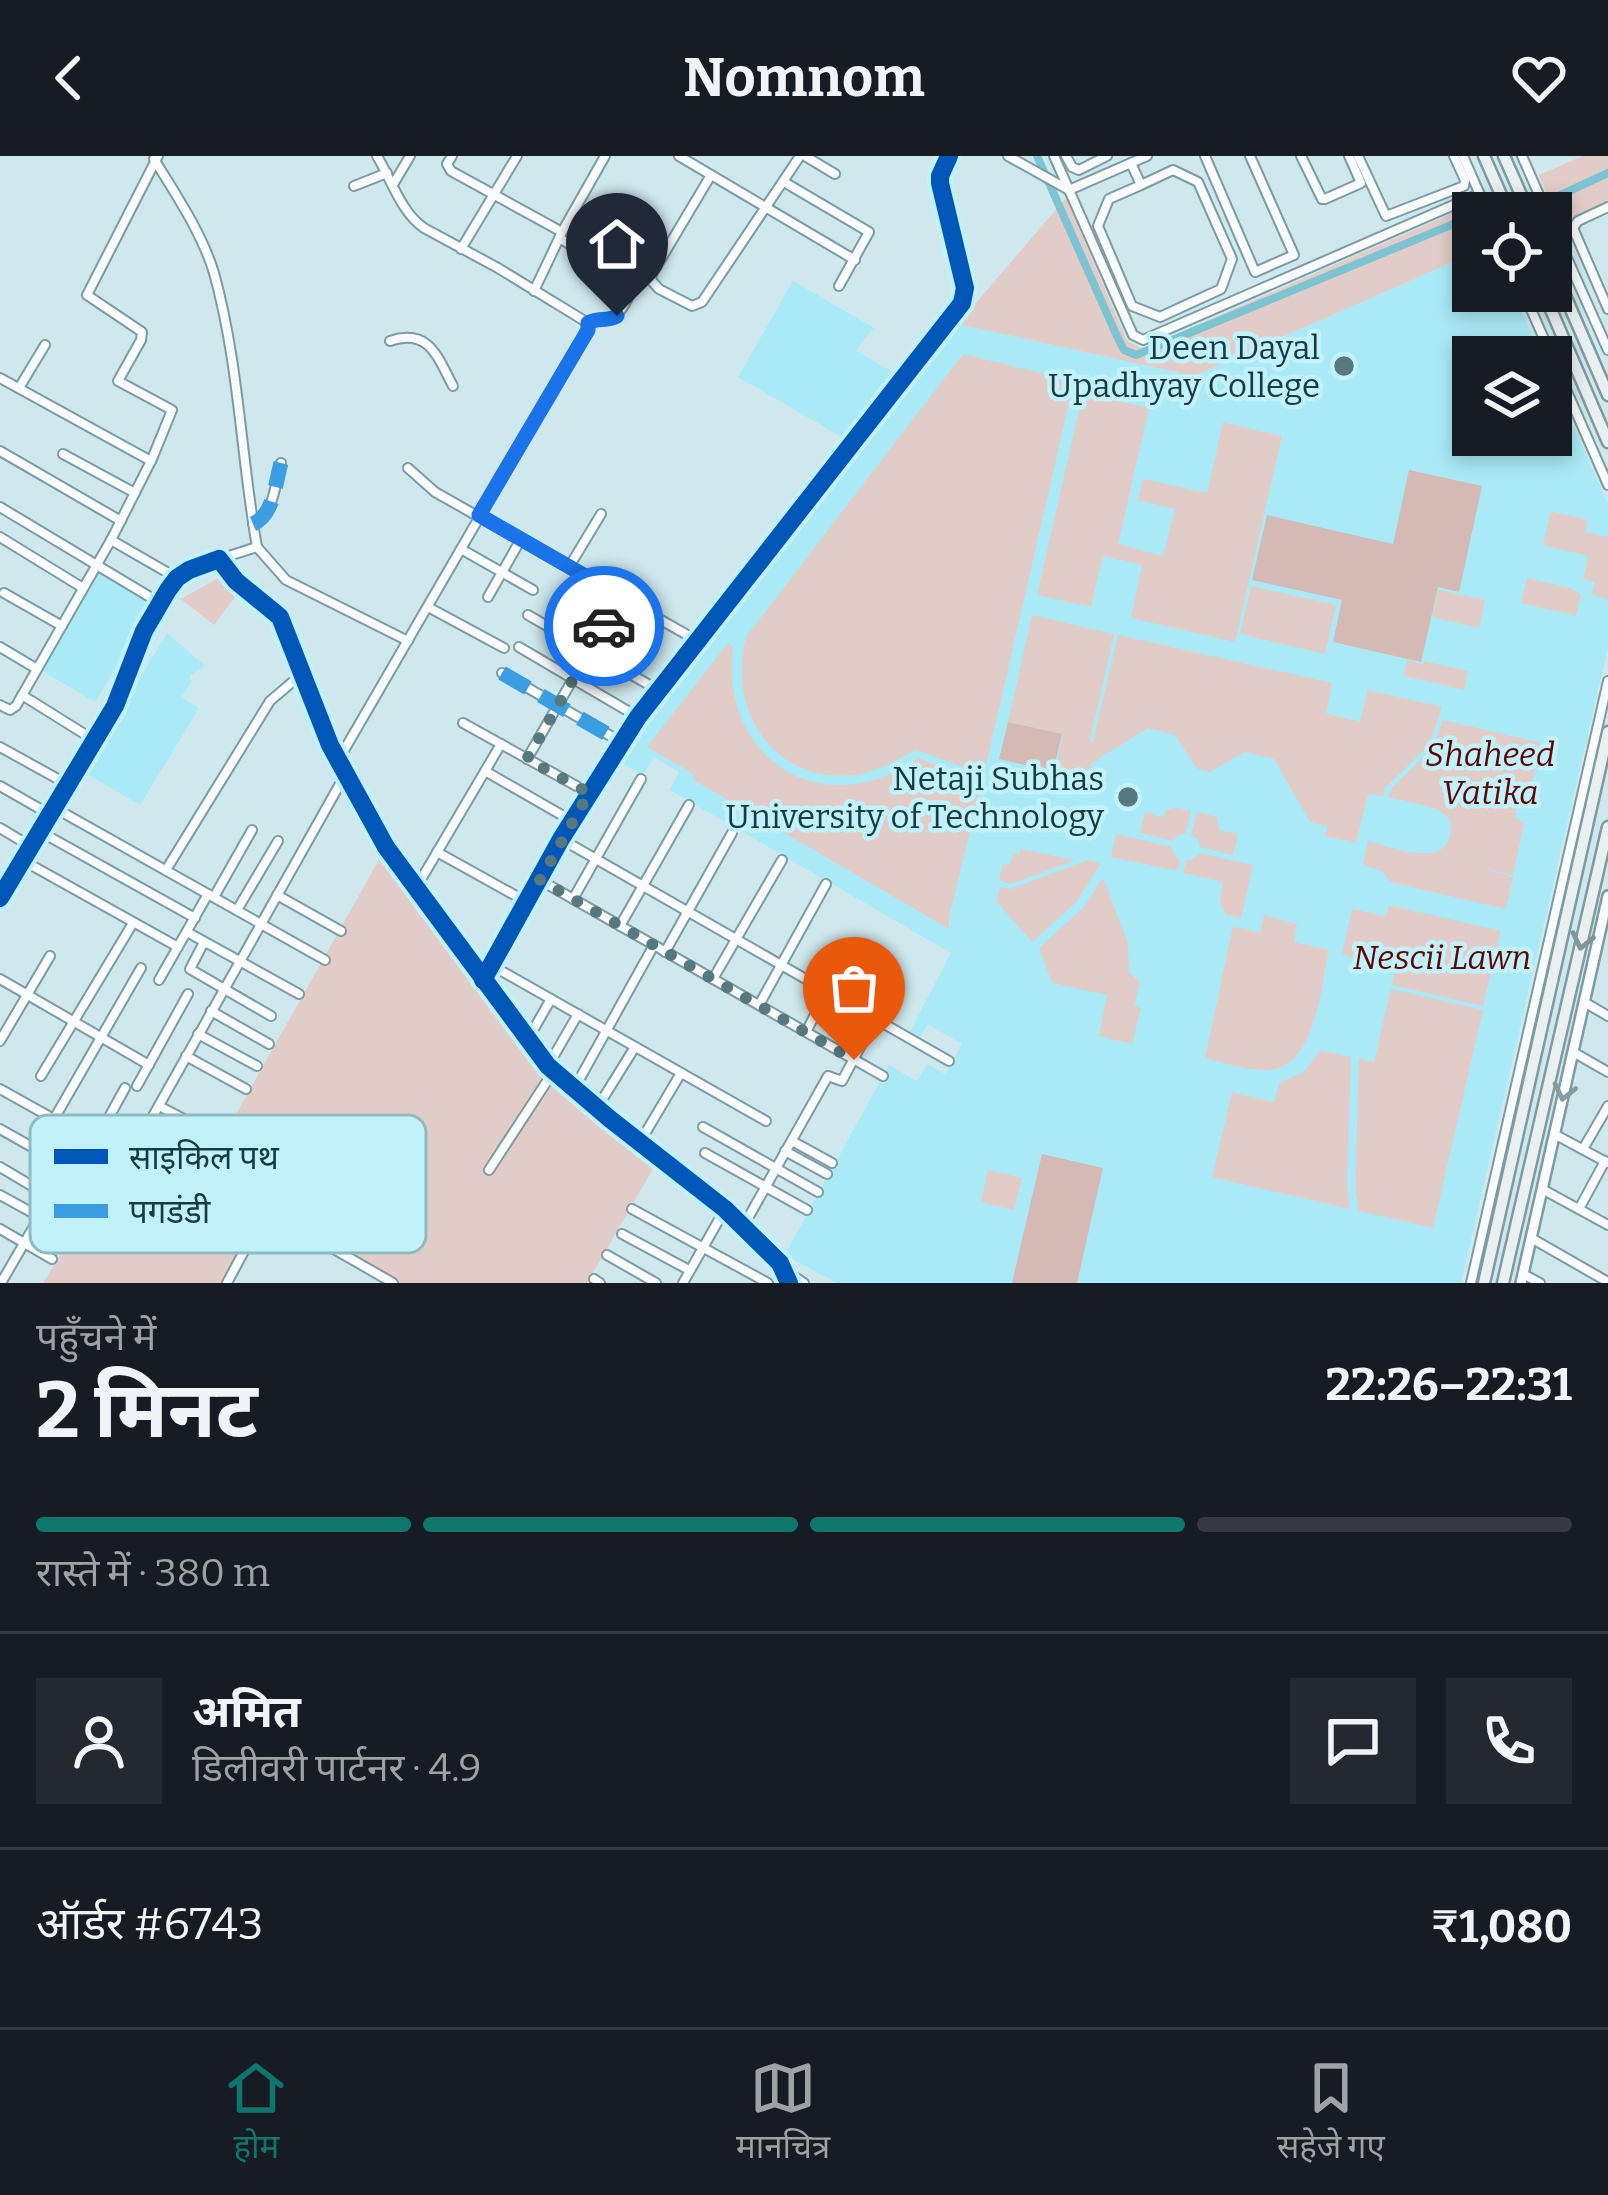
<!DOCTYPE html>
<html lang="hi">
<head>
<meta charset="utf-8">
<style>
	:root { --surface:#171b24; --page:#242831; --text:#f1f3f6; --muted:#9ea1a6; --line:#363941; --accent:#0f766e }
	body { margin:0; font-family:Bitter,"Noto Sans Devanagari",serif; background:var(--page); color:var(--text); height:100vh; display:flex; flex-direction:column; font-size:45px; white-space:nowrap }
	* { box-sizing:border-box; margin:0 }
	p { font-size:39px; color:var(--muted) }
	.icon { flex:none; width:66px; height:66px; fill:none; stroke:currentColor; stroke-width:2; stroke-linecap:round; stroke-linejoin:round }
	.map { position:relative; height:1127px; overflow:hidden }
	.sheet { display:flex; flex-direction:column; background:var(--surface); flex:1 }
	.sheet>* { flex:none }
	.tools { position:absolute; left:1452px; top:36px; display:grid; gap:24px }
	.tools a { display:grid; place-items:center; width:120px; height:120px; border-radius:0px; background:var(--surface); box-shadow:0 6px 18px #0003; font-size:60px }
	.pin { position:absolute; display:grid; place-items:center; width:102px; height:102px; color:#fff; margin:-123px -51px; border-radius:50% 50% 50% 0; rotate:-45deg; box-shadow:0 0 12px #0007 }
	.pin .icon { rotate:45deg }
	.courier { position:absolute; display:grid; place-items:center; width:120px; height:120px; margin:-60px; border:9px solid #1a73e8; border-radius:50%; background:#fff; color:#222; box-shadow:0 3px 15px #0007 }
	.summary em { font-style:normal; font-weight:700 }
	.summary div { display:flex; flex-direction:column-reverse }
	.summary { display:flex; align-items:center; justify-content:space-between; height:204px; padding:0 36px }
	h1 { font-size:78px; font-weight:700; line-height:90px }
	.bar { display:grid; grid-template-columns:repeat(4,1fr); gap:18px 12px; align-content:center; height:144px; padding:0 36px }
	.bar i { height:15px; border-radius:9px; background:var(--line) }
	.bar .selected { background:var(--accent) }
	.bar p { grid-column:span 4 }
	.line { display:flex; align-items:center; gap:30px; padding:0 36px; border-top:3px solid var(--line) }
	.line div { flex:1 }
	.round { display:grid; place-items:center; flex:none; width:126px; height:126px; border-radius:0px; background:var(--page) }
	header { display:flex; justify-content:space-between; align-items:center; height:156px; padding:0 36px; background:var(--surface); font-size:54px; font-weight:700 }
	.menu { display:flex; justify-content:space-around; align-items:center; height:168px; border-top:3px solid var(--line); background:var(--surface); font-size:33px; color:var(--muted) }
	.menu a { display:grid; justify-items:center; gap:6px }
	.menu .selected { color:var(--accent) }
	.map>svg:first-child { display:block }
</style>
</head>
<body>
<header><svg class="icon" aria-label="back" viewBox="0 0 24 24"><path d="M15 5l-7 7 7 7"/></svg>Nomnom<svg class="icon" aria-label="heart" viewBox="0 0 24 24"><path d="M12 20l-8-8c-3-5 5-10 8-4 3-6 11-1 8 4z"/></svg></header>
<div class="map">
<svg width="1608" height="1127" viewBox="0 0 1608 1127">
	<rect width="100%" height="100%" fill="#cee8ed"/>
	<!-- built -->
	<g fill="#a9eaf6">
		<polygon points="1473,97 1473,135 1512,135 1542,201 1473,201 1473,279 1551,279 1551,221 1608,348 1608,491 1461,1127 837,1127 785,1099 889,909 917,925 927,908 945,918 962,888 928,868 920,881 910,875 951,797 670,634 679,616 654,601 643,619 617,605 958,168 1194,220"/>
		<polygon points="793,125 874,172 856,195 900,220 849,285 738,221"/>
		<polygon points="98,412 155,447 95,546 39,513"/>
		<polygon points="167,477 205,510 189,520 192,525 181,541 199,552 140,649 84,616"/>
	</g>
	<!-- green -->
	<g fill="#e2ccc8">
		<polygon points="1583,0 1608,0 1608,45 1560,70 1539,19"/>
		<polygon points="1066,42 1127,185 1143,193 1473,48 1477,57 1473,57 1473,97 1194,220 958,168"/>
		<path d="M963,198L1074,225L984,618L916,594C896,604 877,616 854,619C773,628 727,554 746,481Z"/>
		<polygon points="1083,237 1149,252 1118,388 1163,400 1175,353 1138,344 1143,323 1207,337 1223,266 1282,280 1235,486 1131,462 1142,409 1103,400 1091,451 1037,439"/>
		<polygon points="1551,355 1587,364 1585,376 1608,381 1608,443 1592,439 1595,426 1583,423 1588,400 1543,389"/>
		<polygon points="224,419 241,433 214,469 181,443"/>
		<polygon points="1527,422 1573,433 1581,439 1576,460 1521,447"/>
		<polygon points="1251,430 1336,449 1325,498 1240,478"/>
		<polygon points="1438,434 1485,444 1479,472 1432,461"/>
		<polygon points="1032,459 1114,478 1090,585 1093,586 1118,479 1332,527 1326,557 1360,566 1368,534 1442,551 1429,589 1385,632 1383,640 1368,638 1356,687 1325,680 1327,670 1310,666 1274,603 1244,596 1210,616 1197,613 1175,579 1148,572 1090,608 1101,626 1055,616 1063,578 1008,566"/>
		<path d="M728,487L733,491C722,572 779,645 867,626C886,622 902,612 918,602L982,625L949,762V773L694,624L692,617L647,591Z"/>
		<polygon points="1407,504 1423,508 1424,505 1468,515 1464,534 1404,520"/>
		<path d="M1443,564L1541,587L1528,646L1518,647L1515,661L1524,667L1513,719L1474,710L1513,721L1506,753L1390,726L1382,715L1363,709L1368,685C1396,692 1452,717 1451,668L1447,660L1435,652L1388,641L1390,634L1433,591Z"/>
		<polygon points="1172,651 1191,655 1186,677 1178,679 1173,685 1140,677 1145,656 1164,661 1166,653 1171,654"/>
		<polygon points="1197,656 1217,661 1219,674 1238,678 1233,699 1200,691 1198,683 1191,679"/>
		<polygon points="1116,678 1172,691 1173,698 1180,703 1177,715 1111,701"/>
		<polygon points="385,693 531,899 560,931 661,999 587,1127 389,1127 263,1058 226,1127 43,1127 140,972 207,1010"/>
		<polygon points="1021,693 1069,703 1075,704 1011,728 999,724 1003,708 1010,709 1013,697 1020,698"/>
		<polygon points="1199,697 1253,709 1241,762 1226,759 1220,745 1223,726 1183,717 1186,705 1194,703"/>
		<polygon points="1089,704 1101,707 1076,746 1032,786 996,745 1000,731 1010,733"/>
		<polygon points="1103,722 1128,787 1129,816 1140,827 1134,849 1141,852 1132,888 1099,880 1107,839 1052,827 1039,792 1083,752"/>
		<polygon points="1389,749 1501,775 1483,850 1392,829 1395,811 1342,799 1352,753 1386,760"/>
		<path d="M1264,759L1297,768L1294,786L1329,794C1320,833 1316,918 1261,914C1242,913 1223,906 1205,902L1233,770L1260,777Z"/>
		<polygon points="1391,833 1483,854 1433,1072 1359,1055 1355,1032 1359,903 1374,906"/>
		<polygon points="1321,894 1351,901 1347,1031 1350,1053 1212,1021 1232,936 1274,946 1279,927 1304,916"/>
		<polygon points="988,1014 1022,1022 1014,1054 981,1046"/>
	</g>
	<!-- forest -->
	<g fill="#d5b9b4">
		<polygon points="1409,314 1482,330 1459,436 1438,431 1421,506 1333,486 1342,444 1252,424 1267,359 1393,388"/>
		<polygon points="1008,566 1062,578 1053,616 999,603"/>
		<polygon points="1042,998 1103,1012 1077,1127 1012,1127"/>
	</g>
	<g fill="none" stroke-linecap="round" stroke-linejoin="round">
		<!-- canal -->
		<g stroke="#7cc4d1" stroke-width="8">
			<polyline points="1037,0 1116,178 1124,194 1136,199 1456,67 1473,70"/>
			<polyline points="1552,43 1608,17"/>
		</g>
		<defs>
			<g id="minor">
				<polyline points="158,0 87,139 142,176 141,184 118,225 172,254 152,303 111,384 177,422"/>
				<path d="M377,0C392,25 401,56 424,72L498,112L588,167C594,164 601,165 607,164C621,162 630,138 635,126L559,82"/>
				<polyline points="452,0 447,8 451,15 562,76"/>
				<polyline points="679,0 855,104"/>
				<polyline points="805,0 835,18"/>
				<polyline points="1008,0 1069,34 1147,0"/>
				<polyline points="1054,0 1133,179 1143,184 1479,38"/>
				<polyline points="1066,0 1072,11 1079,14 1107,0"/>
				<polyline points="1205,0 1255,116 1294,99 1250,0"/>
				<polyline points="1301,0 1322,43 1325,43 1361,27 1349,0"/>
				<polyline points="1358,0 1386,60 1464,30 1465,24 1454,0"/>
				<polyline points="1463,0 1488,57"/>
				<polyline points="1522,0 1547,57"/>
				<path d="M154,3C176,39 202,77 214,117C239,207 241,301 257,391"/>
				<polyline points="1131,7 1141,29 1173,14 1198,26 1232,103 1221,133 1160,161 1132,150 1098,70 1109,43 1141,29"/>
				<polyline points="711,19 652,118 651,124 659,133 692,150 702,146 800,0"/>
				<polyline points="784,26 869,76 839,130"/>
				<polyline points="394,27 410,0"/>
				<polyline points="354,30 387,17"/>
				<polyline points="1608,51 1578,65 1573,72 1608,153"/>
				<polyline points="1551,66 1608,194"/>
				<polyline points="461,93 517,0"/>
				<polyline points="534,135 562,76 605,0"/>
				<polyline points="1523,135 1608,329"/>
				<path d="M390,185C429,172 437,200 453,230"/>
				<polyline points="0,222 151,305"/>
				<polyline points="19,232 45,189"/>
				<polyline points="0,295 121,365"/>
				<polyline points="63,298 135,337"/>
				<polyline points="408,312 435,336 698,485"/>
				<polyline points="0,351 160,447"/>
				<path d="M253,368C274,359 275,328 281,307"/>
				<polyline points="0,381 83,432"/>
				<polyline points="461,393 533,434"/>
				<polyline points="219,403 257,391 286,424 408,485"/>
				<polyline points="569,411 601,358"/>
				<polyline points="4,437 62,470"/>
				<polyline points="488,441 521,383"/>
				<polyline points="428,451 504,492"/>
				<polyline points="528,459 658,534"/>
				<polyline points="0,491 37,513"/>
				<polyline points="519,491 638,561"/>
				<polyline points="502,517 621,586"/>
				<polyline points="22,539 94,584"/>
				<polyline points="0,549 10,554 16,550 111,384"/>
				<polyline points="463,567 589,637"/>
				<polyline points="0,591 67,628"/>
				<polyline points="339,603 588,174 588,167"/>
				<polyline points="527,603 620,441"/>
				<polyline points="485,615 572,665"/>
				<polyline points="0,630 49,658"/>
				<polyline points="53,651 325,804"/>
				<polyline points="0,672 30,690"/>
				<polyline points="39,675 195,762"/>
				<polyline points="561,683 949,905"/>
				<polyline points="437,696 527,746"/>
				<polyline points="22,704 178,791"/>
				<polyline points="166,714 270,545 303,517"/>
				<polyline points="540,724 883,920"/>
				<polyline points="416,732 501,588"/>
				<polyline points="277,739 341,775"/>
				<polyline points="214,741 252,674"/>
				<polyline points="0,742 115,550 144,475 168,434 177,422 189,414 219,403 236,425 280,461 330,589 386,691 548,910 610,963 725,1053 780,1107 789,1127"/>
				<polyline points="573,743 641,623"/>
				<polyline points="237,754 278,685"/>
				<polyline points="620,770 689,649"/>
				<polyline points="187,776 299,838"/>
				<polyline points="204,786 190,813 271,860"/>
				<polyline points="665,796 732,677"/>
				<polyline points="491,809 766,965"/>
				<polyline points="0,823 149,909"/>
				<polyline points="483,823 561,683 638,561 962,147 965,132 940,27 940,20 949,0"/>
				<polyline points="713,823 782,704"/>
				<polyline points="159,824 208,738"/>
				<polyline points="1584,846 1608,860"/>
				<polyline points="759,849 826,728"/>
				<polyline points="211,855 269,888"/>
				<polyline points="806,876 845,801"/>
				<polyline points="198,878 257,910"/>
				<polyline points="528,883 551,843"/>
				<polyline points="0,885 50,800"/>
				<polyline points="1573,896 1608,916"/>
				<polyline points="186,900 246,933"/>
				<polyline points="548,910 578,858"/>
				<polyline points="41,920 133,767"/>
				<polyline points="137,930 188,838"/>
				<polyline points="0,933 95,986"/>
				<polyline points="574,933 654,789"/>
				<polyline points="159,950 209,976"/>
				<polyline points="597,952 635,891"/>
				<polyline points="54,963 141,812"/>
				<polyline points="703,971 818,1036"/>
				<polyline points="0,973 78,1017"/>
				<polyline points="1554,978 1608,1007"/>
				<polyline points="140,983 345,619"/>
				<polyline points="792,985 832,1007"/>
				<polyline points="640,986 681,917"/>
				<polyline points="1583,993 1608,950"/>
				<polyline points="785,995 827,1018"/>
				<polyline points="705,997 807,1054"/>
				<polyline points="0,1011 59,1046 63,1045 125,932"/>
				<polyline points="489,1014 553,916"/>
				<polyline points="1542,1033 1608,1069"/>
				<polyline points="0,1039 40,1061"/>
				<polyline points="632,1053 768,1127"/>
				<polyline points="1579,1053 1605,1005"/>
				<polyline points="743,1071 828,920 842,925 891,833"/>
				<polyline points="0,1073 52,1103"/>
				<polyline points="622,1078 689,1114"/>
				<polyline points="1531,1082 1608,1126"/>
				<polyline points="607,1099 656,1127"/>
				<polyline points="786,1115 804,1127"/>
				<polyline points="1523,1118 1540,1127"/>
				<polyline points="594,1123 600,1127"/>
				<polyline points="1,1127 51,1041"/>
				<polyline points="227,1127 266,1054 393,1127"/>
				<polyline points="683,1127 725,1053"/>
				<polyline points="1471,1127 1608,525"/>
			</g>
			<polyline id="tertiary" points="1521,1127 1608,740"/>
			<g id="secondary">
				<polyline points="1484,0 1509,57"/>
				<polyline points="1504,0 1529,57"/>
				<polyline points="1551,107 1608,239"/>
				<polyline points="1543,135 1608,286"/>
				<polyline points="1484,1127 1608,576"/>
				<polyline points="1503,1127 1608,671"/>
			</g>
		</defs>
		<!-- minor casing -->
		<use href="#minor" stroke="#7d9ba0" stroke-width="12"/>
		<!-- tertiary casing -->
		<use href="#tertiary" stroke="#7d9ba0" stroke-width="14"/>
		<!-- secondary casing -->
		<use href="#secondary" stroke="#7d9ba0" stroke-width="15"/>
		<!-- minor -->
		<use href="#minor" stroke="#f8fcfc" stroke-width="8"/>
		<!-- tertiary -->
		<use href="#tertiary" stroke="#f8fcfc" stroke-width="9"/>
		<!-- secondary -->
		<use href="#secondary" stroke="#eaf0f0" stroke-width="10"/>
		<!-- quiet -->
		<g stroke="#3b9ee3" stroke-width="15" stroke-dasharray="30 15" stroke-linecap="butt">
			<path d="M253,368C274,359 275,328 281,307"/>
			<polyline points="502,517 621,586"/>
		</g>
		<defs>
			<g id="cycleway">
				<polyline points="0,742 115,550 144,475 168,434 177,422 189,414 219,403 236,425 280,461 330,589 386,691 548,910 610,963 725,1053 780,1107 789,1127"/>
				<polyline points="483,824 561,683 638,561 962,147 965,132 940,27 940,20 949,0"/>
			</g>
		</defs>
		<!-- cycleway casing -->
		<use href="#cycleway" stroke="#c1f1fa" stroke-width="26"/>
		<!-- cycleway -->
		<use href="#cycleway" stroke="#0057b8" stroke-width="18"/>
	</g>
	<!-- one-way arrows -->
	<defs><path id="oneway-chevron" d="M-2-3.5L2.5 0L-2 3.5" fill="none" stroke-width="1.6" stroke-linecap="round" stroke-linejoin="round" transform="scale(3)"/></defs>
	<use stroke="#809698" href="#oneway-chevron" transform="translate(1582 785) rotate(103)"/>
	<use stroke="#889c9e" href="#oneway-chevron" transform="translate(1564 936) rotate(103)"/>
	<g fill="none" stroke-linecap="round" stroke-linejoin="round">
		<!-- done -->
		<polyline stroke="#57787d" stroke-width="12" stroke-dasharray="0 21.6" points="604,470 527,603 589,637 540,724 854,904"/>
		<!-- route -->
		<path stroke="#1a73e8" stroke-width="15" d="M604,470L620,440L479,359L588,174V167C598,161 607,166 617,160"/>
	</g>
	<!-- markers -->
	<g fill="#57787d" stroke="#c1f1fa" stroke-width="4.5">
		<circle cx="1344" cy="210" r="12"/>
		<circle cx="1128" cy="641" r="12"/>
	</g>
	<g text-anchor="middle" stroke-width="9" stroke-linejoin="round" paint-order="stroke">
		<!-- poi labels -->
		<g font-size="33" fill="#173b41" stroke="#c1f1fa" text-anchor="end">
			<text x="1320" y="203">Deen Dayal<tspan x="1320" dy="38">Upadhyay College</tspan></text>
			<text x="1104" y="634">Netaji Subhas<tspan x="1104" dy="38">University of Technology</tspan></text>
		</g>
		<!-- park labels -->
		<g font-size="33" font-style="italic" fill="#5e0601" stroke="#c1f1fa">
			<text x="1490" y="610">Shaheed<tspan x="1490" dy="38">Vatika</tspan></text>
			<text x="1442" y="813">Nescii Lawn</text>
		</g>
	</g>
	<!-- legend -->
	<rect x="30" y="959" width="396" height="138" rx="18" fill="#c1f1fa" stroke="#8ebac2" stroke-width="3"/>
	<rect x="54" y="993" width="54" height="15" fill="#0057b8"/>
	<rect x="54" y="1048" width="54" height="14" fill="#3b9ee3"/>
	<g font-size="33" fill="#173b41">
		<text x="129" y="1013">साइकिल पथ</text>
		<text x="129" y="1067">पगडंडी</text>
	</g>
</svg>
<div class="tools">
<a><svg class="icon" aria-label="locate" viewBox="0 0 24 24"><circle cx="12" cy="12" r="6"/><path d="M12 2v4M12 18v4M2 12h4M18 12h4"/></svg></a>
<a><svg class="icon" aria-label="layers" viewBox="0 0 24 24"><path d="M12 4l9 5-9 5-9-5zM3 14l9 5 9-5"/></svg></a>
</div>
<div class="pin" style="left:854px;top:904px;background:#ea580c"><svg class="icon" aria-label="bag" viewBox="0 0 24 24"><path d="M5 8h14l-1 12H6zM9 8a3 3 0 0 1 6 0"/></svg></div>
<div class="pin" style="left:617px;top:160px;background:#1f2937"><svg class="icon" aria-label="home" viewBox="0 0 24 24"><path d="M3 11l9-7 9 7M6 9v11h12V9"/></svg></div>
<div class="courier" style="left:604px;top:470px"><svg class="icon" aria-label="car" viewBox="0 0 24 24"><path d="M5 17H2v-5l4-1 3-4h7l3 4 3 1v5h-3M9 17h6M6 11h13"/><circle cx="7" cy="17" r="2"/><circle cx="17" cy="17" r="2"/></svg></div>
</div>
<section class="sheet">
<div class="summary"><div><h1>2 मिनट</h1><p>पहुँचने में</p></div><em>22:26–22:31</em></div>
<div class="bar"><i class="selected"></i><i class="selected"></i><i class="selected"></i><i></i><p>रास्ते में · 380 m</p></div>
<div class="line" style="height:216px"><a class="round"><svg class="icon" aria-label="person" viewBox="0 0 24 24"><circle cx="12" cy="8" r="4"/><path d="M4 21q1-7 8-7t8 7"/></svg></a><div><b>अमित</b><p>डिलीवरी पार्टनर · 4.9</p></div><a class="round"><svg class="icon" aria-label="chat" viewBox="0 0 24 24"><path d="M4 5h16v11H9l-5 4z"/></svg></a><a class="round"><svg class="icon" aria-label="phone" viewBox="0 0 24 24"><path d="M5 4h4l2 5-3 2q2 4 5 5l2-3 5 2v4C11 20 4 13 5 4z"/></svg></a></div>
<div class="line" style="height:156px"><div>ऑर्डर #6743</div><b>₹1,080</b></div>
</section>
<nav class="menu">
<a class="selected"><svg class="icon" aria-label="home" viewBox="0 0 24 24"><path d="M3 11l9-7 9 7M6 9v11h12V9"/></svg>होम</a>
<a><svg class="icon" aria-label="map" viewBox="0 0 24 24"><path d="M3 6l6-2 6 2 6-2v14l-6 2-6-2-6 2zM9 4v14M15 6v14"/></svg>मानचित्र</a>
<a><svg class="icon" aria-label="saved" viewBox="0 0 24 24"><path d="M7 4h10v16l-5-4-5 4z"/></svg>सहेजे गए</a>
</nav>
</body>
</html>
